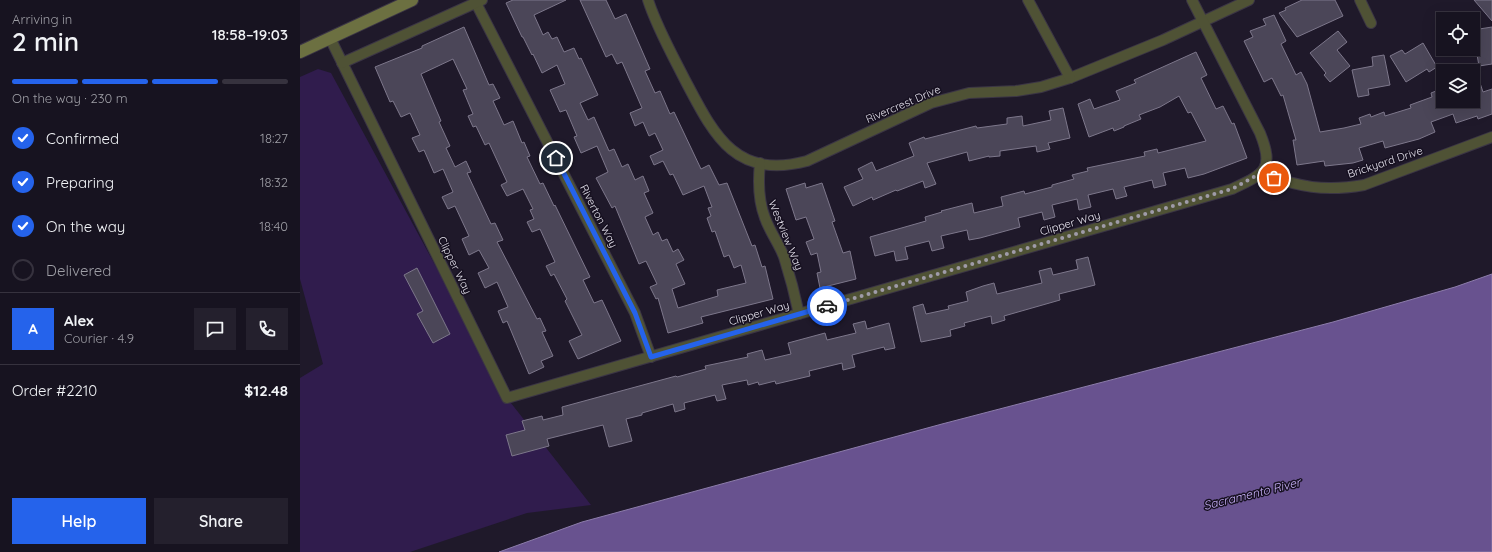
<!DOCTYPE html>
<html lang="en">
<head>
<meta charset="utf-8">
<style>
	:root { --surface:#171320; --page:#24202d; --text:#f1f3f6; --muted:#9e9ea5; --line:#36323e; --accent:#2563eb }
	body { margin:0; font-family:Quicksand,sans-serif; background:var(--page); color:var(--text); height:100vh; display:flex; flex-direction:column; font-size:15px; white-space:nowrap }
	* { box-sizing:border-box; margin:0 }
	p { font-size:13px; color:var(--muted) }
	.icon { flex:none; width:22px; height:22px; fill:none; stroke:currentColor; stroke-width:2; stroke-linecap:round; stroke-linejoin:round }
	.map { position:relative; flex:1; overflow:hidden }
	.details { display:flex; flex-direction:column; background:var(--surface); width:300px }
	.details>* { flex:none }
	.tools { position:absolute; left:1136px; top:12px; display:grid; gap:8px }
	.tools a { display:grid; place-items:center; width:44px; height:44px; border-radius:0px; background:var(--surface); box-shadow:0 4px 16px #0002,0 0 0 1px var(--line); font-size:20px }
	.pin { position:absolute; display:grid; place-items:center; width:34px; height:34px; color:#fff; margin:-17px; border:2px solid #fff; border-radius:50%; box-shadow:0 1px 4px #0007 }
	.courier { position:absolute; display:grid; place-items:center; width:40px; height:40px; margin:-20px; border:3px solid #2563eb; border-radius:50%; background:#fff; color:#222; box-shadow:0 1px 5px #0007 }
	.head em { font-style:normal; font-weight:600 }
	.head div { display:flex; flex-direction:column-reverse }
	.head { display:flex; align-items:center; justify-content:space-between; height:68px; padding:0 12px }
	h1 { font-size:26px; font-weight:600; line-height:30px }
	.bar { display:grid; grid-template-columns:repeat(4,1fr); gap:6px 4px; align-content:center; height:48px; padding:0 12px }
	.bar i { height:5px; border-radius:3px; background:var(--line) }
	.bar .selected { background:var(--accent) }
	.bar p { grid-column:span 4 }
	.line { display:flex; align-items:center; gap:10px; padding:0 12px; border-top:1px solid var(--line) }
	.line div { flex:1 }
	.round { display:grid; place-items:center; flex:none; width:42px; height:42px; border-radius:0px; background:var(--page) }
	ol { padding:0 12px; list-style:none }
	li { display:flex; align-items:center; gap:12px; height:44px }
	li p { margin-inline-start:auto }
	li .icon { padding:4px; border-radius:50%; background:var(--accent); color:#fff; stroke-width:4 }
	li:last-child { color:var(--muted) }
	li i { width:22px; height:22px; border:2px solid var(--line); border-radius:50% }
	.button { display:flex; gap:8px; margin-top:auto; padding:8px 12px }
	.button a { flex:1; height:46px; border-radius:0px; background:var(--accent); color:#fff; font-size:16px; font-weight:600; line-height:46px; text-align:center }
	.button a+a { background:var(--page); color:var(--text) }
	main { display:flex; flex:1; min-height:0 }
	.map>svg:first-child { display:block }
</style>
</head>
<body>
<main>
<section class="details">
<div class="head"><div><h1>2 min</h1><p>Arriving in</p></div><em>18:58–19:03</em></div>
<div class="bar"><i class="selected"></i><i class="selected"></i><i class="selected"></i><i></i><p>On the way · 230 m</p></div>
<ol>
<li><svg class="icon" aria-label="check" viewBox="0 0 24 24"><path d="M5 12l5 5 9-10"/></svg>Confirmed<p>18:27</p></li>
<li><svg class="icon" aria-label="check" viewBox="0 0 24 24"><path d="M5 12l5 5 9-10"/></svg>Preparing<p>18:32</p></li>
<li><svg class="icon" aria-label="check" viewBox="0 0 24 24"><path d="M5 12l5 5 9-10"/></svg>On the way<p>18:40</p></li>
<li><i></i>Delivered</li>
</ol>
<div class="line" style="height:72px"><b class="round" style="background:var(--accent);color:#fff">A</b><div><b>Alex</b><p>Courier · 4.9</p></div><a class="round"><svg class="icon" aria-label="chat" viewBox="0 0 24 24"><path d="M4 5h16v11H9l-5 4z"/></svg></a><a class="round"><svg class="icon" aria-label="phone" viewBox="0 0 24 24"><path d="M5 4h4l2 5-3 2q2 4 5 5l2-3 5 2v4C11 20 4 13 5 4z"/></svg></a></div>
<div class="line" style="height:52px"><div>Order #2210</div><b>$12.48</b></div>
<div class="button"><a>Help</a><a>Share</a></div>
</section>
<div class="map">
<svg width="1192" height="552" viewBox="0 0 1192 552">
	<rect width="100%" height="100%" fill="#1f192a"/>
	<!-- green -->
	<polygon fill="#301c4d" points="18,69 31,73 207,398 291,505 227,513 110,552 0,552 0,378 23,364 0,279 0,77"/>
	<!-- water -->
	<polygon fill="#68528f" stroke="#8d7dab" points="1192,274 1192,552 199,552 282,522 642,424 1033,322 1155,287"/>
	<!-- building -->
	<g fill="#4b4658" stroke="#7d778b">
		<polygon points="213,0 266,0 234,15 243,35 248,32 252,39 257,37 264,52 274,48 279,59 281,58 298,95 280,103 288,120 294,117 309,151 314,149 322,167 328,164 335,180 343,176 349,191 344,193 353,213 345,217 353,235 358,232 362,241 367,239 373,252 378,249 384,260 376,264 385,284 372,289 378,308 418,296 417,290 446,283 441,265 434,268 429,255 424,257 415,231 412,232 407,218 411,216 408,208 412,207 404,186 383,195 373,174 370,175 363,161 354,165 350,156 363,150 355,133 349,136 343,122 335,126 330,113 342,108 322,62 317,64 312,54 306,57 280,0 306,0 315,19 326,14 350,69 345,71 355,93 360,91 370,114 374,112 401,169 409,165 419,185 427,183 452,246 455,245 462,267 465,266 473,299 401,317 403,323 368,333 358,298 356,299 350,287 357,284 346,261 339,264 315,206 312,208 296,178 308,172 297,146 281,153 274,137 277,136 266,110 260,112 250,90 265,84 257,65 242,73 233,54 232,55 223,37 222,37 206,3"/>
		<polygon points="1002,0 1035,0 1043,16 997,37 979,13 986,10 985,8"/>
		<polygon points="1174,0 1192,0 1192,21"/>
		<polygon points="974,15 986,41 981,44 996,75 1001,72 1007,84 1020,132 1044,128 1061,124 1059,118 1070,114 1071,117 1084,112 1085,116 1111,108 1110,105 1132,97 1131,93 1141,89 1143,101 1173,101 1173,68 1175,68 1183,92 1192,89 1192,114 1178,119 1177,116 1156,123 1153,114 1131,122 1135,132 1119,139 1085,148 1083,141 1059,148 1063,160 1053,163 1025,166 1024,161 997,165 993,140 996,140 983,95 981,96 972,78 964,82 944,41 953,37 950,31 966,25 963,19"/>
		<polygon points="164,27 189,85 193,84 200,98 193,101 204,125 213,121 222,143 224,142 230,156 227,157 240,184 243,183 254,206 255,205 290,277 283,280 294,303 302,300 321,341 278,359 269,341 282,335 265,301 267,299 254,274 251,276 246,266 255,262 240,229 232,232 227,222 234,219 230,210 233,209 223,189 207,196 201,185 207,182 189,143 185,145 176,126 173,127 168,116 173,114 163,90 167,89 153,59 121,74 141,121 139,122 150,146 146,148 155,167 166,161 171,172 167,173 182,205 191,224 195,223 203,240 197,242 237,319 240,318 246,331 242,332 253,356 241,361 244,367 229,374 207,321 203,323 198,311 208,307 197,282 185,288 178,273 189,268 179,250 169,255 162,239 169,236 155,206 148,209 142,197 153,192 143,169 134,173 124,150 119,152 112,138 120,135 110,113 101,117 93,101 90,102 75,67 122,48 122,46"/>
		<polygon points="1192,27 1192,64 1179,66 1175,43 1173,43 1173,30"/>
		<polygon points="1038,31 1047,42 1037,50 1050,66 1030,82 1024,75 1026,73 1010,53"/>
		<polygon points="1123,43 1137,67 1129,72 1127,69 1106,82 1090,56 1102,50 1105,54"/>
		<polygon points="896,52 907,75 901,78 916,109 923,106 932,124 934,123 947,158 904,174 888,178 885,168 863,173 866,185 854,188 852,180 824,187 827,196 816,199 813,189 788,195 791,207 779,210 777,199 752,205 755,217 744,220 742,212 718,218 720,227 680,238 669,240 667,230 641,236 644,248 632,251 629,241 605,247 608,259 596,261 594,251 575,256 570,237 626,221 625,217 642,212 641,211 672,203 674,213 703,206 701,197 724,191 725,194 752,187 752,185 774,179 772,175 788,171 787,168 845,156 844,152 857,149 858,153 906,141 891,112 888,113 879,96 860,107 839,115 841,119 824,126 824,127 814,131 813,128 789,137 778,104 790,99 794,109 820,100 816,91 836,83 834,80"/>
		<polygon points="1084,55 1090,85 1068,89 1069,95 1058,97 1052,70 1073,66 1072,57"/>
		<polygon points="763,108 770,138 748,143 750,149 737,152 736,146 700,151 700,156 689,157 689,156 669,161 667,152 627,163 636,184 625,188 623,181 597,191 596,190 573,200 572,197 553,206 544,187 563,179 558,169 572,162 576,171 614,156 609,143 624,137 625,139 676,126 677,128 707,124 707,118 722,116 723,126 751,120 749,111"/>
		<polygon points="505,183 506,188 522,183 535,221 532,222 543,253 550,251 556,279 520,288 517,273 521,272 517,253 511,255 506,242 514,239 506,217 496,220 486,189"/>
		<polygon points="788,257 795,285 759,294 760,300 704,316 705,320 692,324 691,316 664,323 665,326 650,330 651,336 621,342 613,307 623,304 626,314 649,309 648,306 668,301 666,292 683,286 694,283 697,294 742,283 739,271 751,268 753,275 778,269 776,260"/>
		<polygon points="117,268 150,334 133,343 117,314 123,311 104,275"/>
		<polygon points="565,321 567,329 589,323 595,348 585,350 584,347 552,355 555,367 543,370 542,363 509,371 510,376 476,384 475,381 459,385 458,382 448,385 447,380 422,385 426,399 417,401 415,395 384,403 385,409 375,412 373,404 342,413 342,415 326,419 332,441 309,447 303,425 247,439 249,446 212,456 206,435 225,430 222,421 242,416 243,420 263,415 262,407 376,376 377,377 406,369 405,366 448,357 447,354 462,350 465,360 491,354 488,343 525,333 527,340 556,333 553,324"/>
	</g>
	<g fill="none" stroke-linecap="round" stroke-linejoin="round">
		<defs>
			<g id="street">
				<path d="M348,0C357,28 372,54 385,80C414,135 435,180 507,161L631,103L669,93L716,91L741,87L770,78L863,40L949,0"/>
				<polyline points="728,0 770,78"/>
				<polyline points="1060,0 1071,23"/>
				<polyline points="176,3 335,313 351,357"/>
				<path d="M30,38L207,398L932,189C964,174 975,170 960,133L892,0"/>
				<polyline points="42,63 182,0"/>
				<path d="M460,163C458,182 458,200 465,218C470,232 479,244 484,257C490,276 495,295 499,314"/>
				<path d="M961,173C999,187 1024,192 1064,185L1192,137"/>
			</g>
			<polyline id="secondary" points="0,52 112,0"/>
		</defs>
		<!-- street casing -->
		<use href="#street" stroke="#3b3545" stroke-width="12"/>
		<!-- secondary casing -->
		<use href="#secondary" stroke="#3b3545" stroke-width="14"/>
		<!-- street -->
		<use href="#street" stroke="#4f5235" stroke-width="10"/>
		<!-- secondary -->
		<use href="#secondary" stroke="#6c7041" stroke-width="12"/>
	</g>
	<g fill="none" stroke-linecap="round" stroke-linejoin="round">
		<!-- done -->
		<polyline stroke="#9f9ba8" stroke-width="4" stroke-dasharray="0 7.2" points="527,306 932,189 961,173 974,178"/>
		<!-- route -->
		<polyline stroke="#2563eb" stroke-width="5" points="256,158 335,313 351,357 527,306"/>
	</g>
	<g text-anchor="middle" stroke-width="3" stroke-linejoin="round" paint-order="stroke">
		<!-- street labels -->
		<g font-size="11" fill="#e4e1ec" stroke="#161020">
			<text transform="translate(603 104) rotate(-23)" y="4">Rivercrest Drive</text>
			<text transform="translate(1085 162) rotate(-18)" y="4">Brickyard Drive</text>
			<text transform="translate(299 216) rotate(63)" y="4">Riverton Way</text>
			<text transform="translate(770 223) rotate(-16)" y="4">Clipper Way</text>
			<text transform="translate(486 235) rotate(68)" y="4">Westview Way</text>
			<text transform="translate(155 265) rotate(64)" y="4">Clipper Way</text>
			<text transform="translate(459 313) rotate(-16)" y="4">Clipper Way</text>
		</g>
		<!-- water labels -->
		<g font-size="12" font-style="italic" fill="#c9b1f9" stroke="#161020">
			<text transform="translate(952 494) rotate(-14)" y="4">Sacramento River</text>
		</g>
	</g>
</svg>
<div class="tools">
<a><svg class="icon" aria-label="locate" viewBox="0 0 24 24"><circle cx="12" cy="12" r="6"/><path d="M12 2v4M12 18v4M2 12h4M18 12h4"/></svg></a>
<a><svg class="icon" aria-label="layers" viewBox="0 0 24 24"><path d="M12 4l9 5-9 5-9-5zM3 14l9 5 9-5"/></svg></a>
</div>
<div class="pin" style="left:974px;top:178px;background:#ea580c"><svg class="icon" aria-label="bag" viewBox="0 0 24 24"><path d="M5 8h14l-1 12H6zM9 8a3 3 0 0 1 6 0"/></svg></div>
<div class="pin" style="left:256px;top:158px;background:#1f2937"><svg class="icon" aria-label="home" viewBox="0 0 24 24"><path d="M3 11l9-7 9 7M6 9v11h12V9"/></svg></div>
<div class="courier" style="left:527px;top:306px"><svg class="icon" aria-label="car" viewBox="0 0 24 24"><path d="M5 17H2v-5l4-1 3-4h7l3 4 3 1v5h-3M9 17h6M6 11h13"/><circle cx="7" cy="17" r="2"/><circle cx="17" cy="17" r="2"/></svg></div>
</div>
</main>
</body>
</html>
